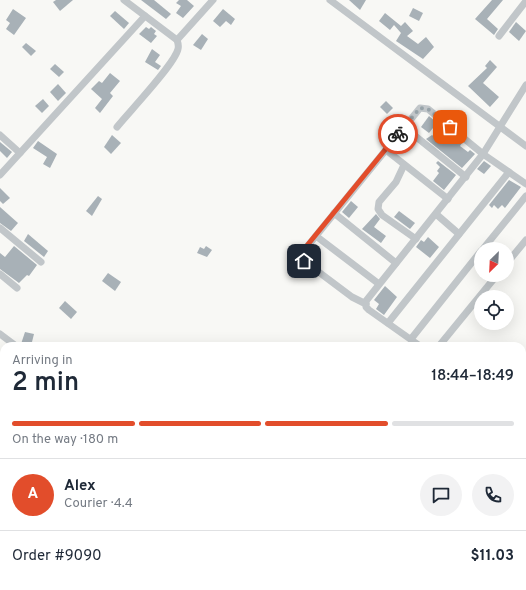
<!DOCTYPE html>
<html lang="en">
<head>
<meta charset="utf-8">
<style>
	:root { --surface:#fff; --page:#f2f2f3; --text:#1f2937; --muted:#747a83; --line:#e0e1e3; --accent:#e24d2b }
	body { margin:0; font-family:Overpass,sans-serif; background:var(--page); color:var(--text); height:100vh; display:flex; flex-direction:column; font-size:15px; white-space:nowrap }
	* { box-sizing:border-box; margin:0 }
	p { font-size:13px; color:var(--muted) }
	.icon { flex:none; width:22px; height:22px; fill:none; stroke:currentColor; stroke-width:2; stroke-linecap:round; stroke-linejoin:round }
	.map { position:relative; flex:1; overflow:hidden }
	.details { position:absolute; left:0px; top:342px; width:526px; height:248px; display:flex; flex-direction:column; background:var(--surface); border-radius:12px 12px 0 0; box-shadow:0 4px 16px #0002 }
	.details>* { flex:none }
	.needle { width:26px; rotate:204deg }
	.tools { position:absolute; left:474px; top:242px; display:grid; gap:8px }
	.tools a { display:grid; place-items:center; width:40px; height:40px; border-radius:50%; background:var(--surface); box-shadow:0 4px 16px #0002; font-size:20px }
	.pin { position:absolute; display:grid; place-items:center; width:34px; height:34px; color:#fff; margin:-17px; border-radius:8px; box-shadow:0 2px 6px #0006 }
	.courier { position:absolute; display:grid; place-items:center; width:40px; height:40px; margin:-20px; border:3px solid #e24d2b; border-radius:50%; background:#fff; color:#222; box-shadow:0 1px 5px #0007 }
	.overview em { font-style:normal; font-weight:600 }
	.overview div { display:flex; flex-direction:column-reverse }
	.overview { display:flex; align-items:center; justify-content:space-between; height:68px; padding:0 12px }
	h1 { font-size:26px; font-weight:600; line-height:30px }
	.bar { display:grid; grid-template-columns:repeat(4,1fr); gap:6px 4px; align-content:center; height:48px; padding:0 12px }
	.bar i { height:5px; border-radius:3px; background:var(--line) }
	.bar .current { background:var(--accent) }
	.bar p { grid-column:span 4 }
	.line { display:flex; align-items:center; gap:10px; padding:0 12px; border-top:1px solid var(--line) }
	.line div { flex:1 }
	.round { display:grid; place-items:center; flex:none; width:42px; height:42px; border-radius:21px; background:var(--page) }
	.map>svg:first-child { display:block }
</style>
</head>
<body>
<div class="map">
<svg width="526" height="590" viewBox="0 0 526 590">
	<rect width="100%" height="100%" fill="#f8f8f5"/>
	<!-- building -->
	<g fill="#a8b1b7">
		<polygon points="56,0 73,0 60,11 53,2"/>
		<polygon points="141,0 154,0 171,14 166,19"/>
		<polygon points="179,0 187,0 194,6 183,18 176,13 181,6 176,3"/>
		<polygon points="349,0 366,0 360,10"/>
		<polygon points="492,0 503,0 487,19 498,29 494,35 475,19"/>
		<polygon points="413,8 423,13 419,21 409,16"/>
		<polygon points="13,9 26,18 14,35 6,29 10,23 6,20"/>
		<polygon points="223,9 235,19 231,25 226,21 220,27 213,21"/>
		<polygon points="115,11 129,23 124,29 110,16"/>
		<polygon points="385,13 401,26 405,22 413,31 407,36 418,44 426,37 434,47 423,59 396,41 401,33 394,25 390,30 379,21"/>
		<polygon points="516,22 526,31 519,41 509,32"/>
		<polygon points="146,27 149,29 151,27 156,31 154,34 157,36 151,43 139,34"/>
		<polygon points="202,34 208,39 201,50 193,45"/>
		<polygon points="26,43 36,51 31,56 22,47"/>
		<polygon points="152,49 160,55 155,62 161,66 158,70 145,62"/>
		<polygon points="490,60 497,67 483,83 499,97 490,107 468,86 487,68 485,66"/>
		<polygon points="55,64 64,72 59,77 50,69"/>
		<polygon points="110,73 120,81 110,93 113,96 100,113 95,108 102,99 91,89 99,81 102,83"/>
		<polygon points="58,84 66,93 58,101 50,92"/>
		<polygon points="43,99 49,106 42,113 35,106"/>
		<polygon points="386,101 393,108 387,114 380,107"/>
		<polygon points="429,116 437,123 429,133 421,127"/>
		<polygon points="443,130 446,130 446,135 456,142 458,140 462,143 460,146 468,152 470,150 475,154 462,168 426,139 432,135 444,144 441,131"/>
		<polygon points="112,135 121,143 111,154 104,147"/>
		<polygon points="38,141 57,154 50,168 43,164 47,157 33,148"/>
		<polygon points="0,142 12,152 7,158 0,151"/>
		<polygon points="438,161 456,175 444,190 433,181 439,173 437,171 440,167 436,163"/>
		<polygon points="484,161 491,166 484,174 477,169"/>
		<polygon points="509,180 521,187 505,208 502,205 498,209 494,205 492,208 489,205"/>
		<polygon points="0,188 10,198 3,204 0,201"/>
		<polygon points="98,196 102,199 92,216 86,211"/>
		<polygon points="351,201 358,207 349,218 342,212"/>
		<polygon points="0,207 18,223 11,231 0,223"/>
		<polygon points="399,211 415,223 410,229 394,217"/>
		<polygon points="376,214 380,219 374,227 386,236 381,243 362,229"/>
		<polygon points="28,234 48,251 44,257 24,241"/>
		<polygon points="428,237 439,247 430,258 416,247 421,240 424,242"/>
		<polygon points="14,246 37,265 29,276 27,275 19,283 0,269 0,253 5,257"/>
		<polygon points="206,246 212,250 207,257 197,253 200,247 204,249"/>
		<polygon points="108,273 121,282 115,291 102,281"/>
		<polygon points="385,286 397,297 384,315 376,309 379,304 374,300"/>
		<polygon points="65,301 77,312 71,319 59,308"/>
		<polygon points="25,332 34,334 31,346 21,344"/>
	</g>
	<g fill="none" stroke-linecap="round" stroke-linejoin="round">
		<!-- minor -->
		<g stroke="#c1c6c9" stroke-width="7">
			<polyline points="330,0 526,146"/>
			<polyline points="499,36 526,1"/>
			<polyline points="177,40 213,0"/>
			<path d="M117,127C129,112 175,64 178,49C179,45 178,43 177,40L124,0"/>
			<polyline points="404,127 466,177"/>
			<polyline points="0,135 20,153"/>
			<polyline points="386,150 448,199"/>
			<polyline points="404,165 396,182 379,202 378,209 382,215 416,239"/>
			<polyline points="0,175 145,16"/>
			<polyline points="334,213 396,263"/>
			<polyline points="436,214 459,234"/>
			<polyline points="0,228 41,262"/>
			<polyline points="316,236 379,284"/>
			<polyline points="483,249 526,196"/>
			<polyline points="507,263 526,240"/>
			<polyline points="0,274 17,288"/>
			<polyline points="366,304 352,297 304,261 301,257 302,253 420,108 428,109 483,154 526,184"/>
			<polyline points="388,323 509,172"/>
			<polyline points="0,334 16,346"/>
			<polyline points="411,339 481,251"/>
			<polyline points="420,346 369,310 366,307 366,301 483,154 526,85"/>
			<polyline points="439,346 497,275"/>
			<polyline points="326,586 331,590"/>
			<polyline points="263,590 266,586"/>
		</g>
	</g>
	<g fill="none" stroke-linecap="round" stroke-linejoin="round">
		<!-- done -->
		<polyline stroke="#97a3a9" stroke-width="4" stroke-dasharray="0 7.2" points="398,134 420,108 428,109 450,127"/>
		<!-- route -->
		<polyline stroke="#e24d2b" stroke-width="5" points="304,261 301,257 305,248 398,134"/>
	</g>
</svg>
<div class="tools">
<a><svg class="needle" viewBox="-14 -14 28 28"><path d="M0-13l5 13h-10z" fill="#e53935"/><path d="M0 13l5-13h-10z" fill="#747a83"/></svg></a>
<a><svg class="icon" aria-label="locate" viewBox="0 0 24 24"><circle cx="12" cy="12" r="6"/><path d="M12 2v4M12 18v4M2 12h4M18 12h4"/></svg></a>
</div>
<div class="pin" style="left:450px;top:127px;background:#ea580c"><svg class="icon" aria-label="bag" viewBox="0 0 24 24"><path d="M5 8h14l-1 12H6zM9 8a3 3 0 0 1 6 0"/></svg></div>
<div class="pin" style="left:304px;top:261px;background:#1f2937"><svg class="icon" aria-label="home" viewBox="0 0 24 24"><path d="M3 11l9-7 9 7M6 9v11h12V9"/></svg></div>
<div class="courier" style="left:398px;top:134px"><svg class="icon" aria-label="bike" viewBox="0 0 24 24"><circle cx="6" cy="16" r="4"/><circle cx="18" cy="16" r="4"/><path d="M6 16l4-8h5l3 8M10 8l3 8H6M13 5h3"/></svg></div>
<section class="details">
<div class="overview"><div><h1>2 min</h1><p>Arriving in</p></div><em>18:44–18:49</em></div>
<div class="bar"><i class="current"></i><i class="current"></i><i class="current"></i><i></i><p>On the way · 180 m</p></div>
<div class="line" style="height:72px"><b class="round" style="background:var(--accent);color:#fff">A</b><div><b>Alex</b><p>Courier · 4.4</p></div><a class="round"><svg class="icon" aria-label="chat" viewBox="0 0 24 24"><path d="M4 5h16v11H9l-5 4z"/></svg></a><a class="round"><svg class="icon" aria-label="phone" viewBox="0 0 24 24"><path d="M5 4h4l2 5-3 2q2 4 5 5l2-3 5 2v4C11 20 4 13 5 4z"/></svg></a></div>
<div class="line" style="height:52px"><div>Order #9090</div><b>$11.03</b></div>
</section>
</div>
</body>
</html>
